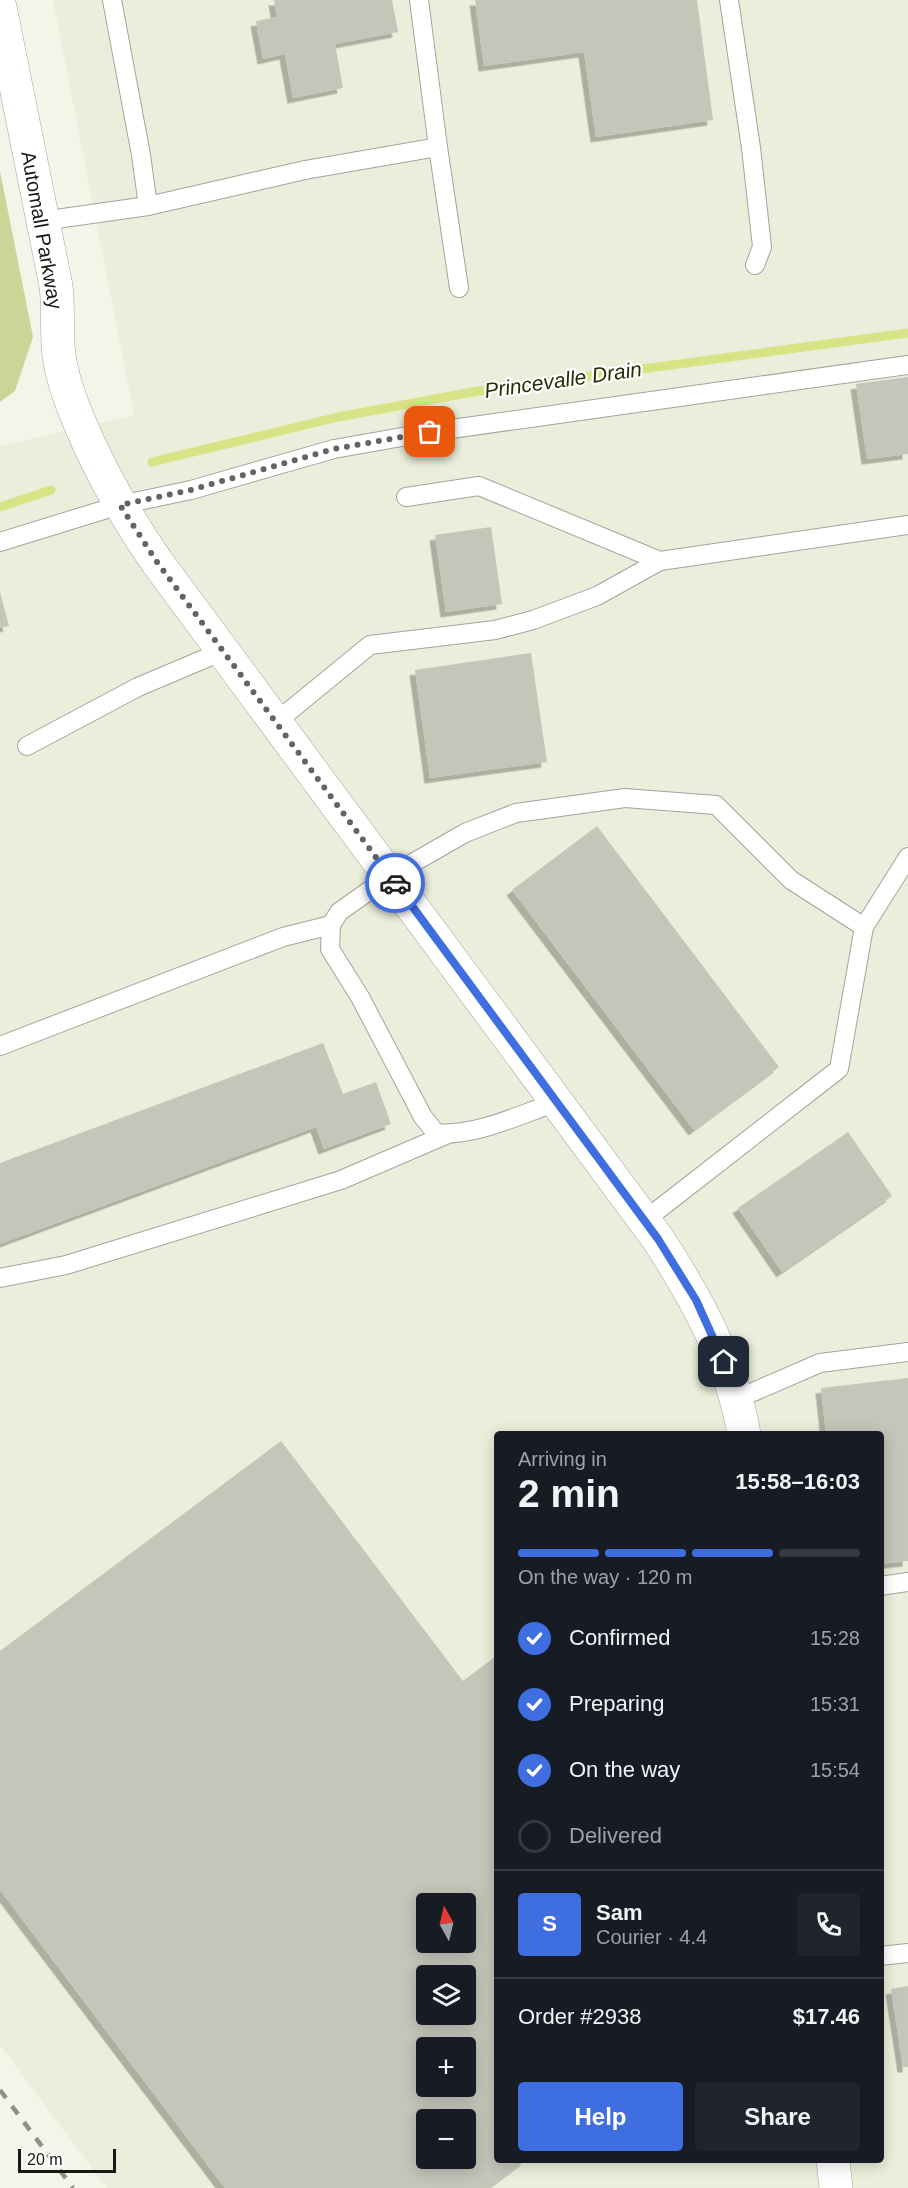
<!DOCTYPE html>
<html lang="en">
<head>
<meta charset="utf-8">
<style>
	:root { --surface:#171b24; --page:#20242c; --text:#f1f3f6; --muted:#9ea1a6; --line:#363941; --accent:#3e6edf }
	body { margin:0; font-family:Helvetica,sans-serif; background:var(--page); color:var(--text); height:100vh; display:flex; flex-direction:column; font-size:22px; white-space:nowrap }
	* { box-sizing:border-box; margin:0 }
	p { font-size:20px; color:var(--muted) }
	.icon { flex:none; width:33px; height:33px; fill:none; stroke:currentColor; stroke-width:2; stroke-linecap:round; stroke-linejoin:round }
	.map { position:relative; flex:1; overflow:hidden }
	.drawer { position:absolute; left:494px; top:1431px; width:390px; height:732px; display:flex; flex-direction:column; background:var(--surface); border-radius:6px; box-shadow:0 3px 15px #0003 }
	.drawer>* { flex:none }
	.needle { width:39px; rotate:352deg }
	.controls { position:absolute; left:416px; top:1893px; display:grid; gap:12px }
	.controls a { display:grid; place-items:center; width:60px; height:60px; border-radius:6px; background:var(--surface); box-shadow:0 3px 15px #0003; font-size:30px }
	.scale { position:absolute; left:18px; bottom:15px; width:98px; box-sizing:border-box; padding-left:6px; border:3px solid #171814; border-top:0; font-size:16px; line-height:21px; white-space:nowrap; color:#171814; -webkit-text-stroke:4px #fff; paint-order:stroke }
	.pin { position:absolute; display:grid; place-items:center; width:51px; height:51px; color:#fff; margin:-26px; border-radius:12px; box-shadow:0 3px 9px #0006 }
	.courier { position:absolute; display:grid; place-items:center; width:60px; height:60px; margin:-30px; border:4px solid #3e6edf; border-radius:50%; background:#fff; color:#222; box-shadow:0 2px 8px #0007 }
	.overview em { font-style:normal; font-weight:600 }
	.overview div { display:flex; flex-direction:column-reverse }
	.overview { display:flex; align-items:center; justify-content:space-between; height:102px; padding:0 24px }
	h1 { font-size:39px; font-weight:600; line-height:45px }
	.bar { display:grid; grid-template-columns:repeat(4,1fr); gap:9px 6px; align-content:center; height:72px; padding:0 24px }
	.bar i { height:8px; border-radius:4px; background:var(--line) }
	.bar .current { background:var(--accent) }
	.bar p { grid-column:span 4 }
	.line { display:flex; align-items:center; gap:15px; padding:0 24px; border-top:2px solid var(--line) }
	.line div { flex:1 }
	.round { display:grid; place-items:center; flex:none; width:63px; height:63px; border-radius:6px; background:var(--page) }
	ol { padding:0 24px; list-style:none }
	li { display:flex; align-items:center; gap:18px; height:66px }
	li p { margin-inline-start:auto }
	li .icon { padding:6px; border-radius:50%; background:var(--accent); color:#fff; stroke-width:4 }
	li:last-child { color:var(--muted) }
	li i { width:33px; height:33px; border:3px solid var(--line); border-radius:50% }
	.cta { display:flex; gap:12px; margin-top:auto; padding:12px 24px }
	.cta a { flex:1; height:69px; border-radius:6px; background:var(--accent); color:#fff; font-size:24px; font-weight:600; line-height:69px; text-align:center }
	.cta a+a { background:var(--page); color:var(--text) }
	.map>svg:first-child { display:block }
</style>
</head>
<body>
<div class="map">
<svg width="908" height="2188" viewBox="0 0 908 2188">
	<defs>
		<filter id="shadow"><feDropShadow dx="-5.5" dy="5.5" stdDeviation="0" flood-color="#0004"/></filter>
	</defs>
	<rect width="100%" height="100%" fill="#f3f5e9"/>
	<!-- built -->
	<path fill="#eaeeda" fill-rule="evenodd" d="M53,0H908V2188H107L0,2045V446L134,415ZM496,1434H880V2160H496ZM426,1904H465V1942H426ZM426,1976H465V2014H426ZM426,2048H465V2086H426ZM426,2120H465V2158H426Z"/>
	<!-- green -->
	<polygon fill="#ccd498" points="0,171 33,337 15,391 0,402"/>
	<g fill="none" stroke-linecap="round" stroke-linejoin="round">
		<!-- stream -->
		<g stroke="#d8e385" stroke-width="9">
			<polyline points="152,462 338,417 478,391 908,333"/>
			<polyline points="0,507 51,490"/>
		</g>
	</g>
	<!-- building -->
	<g fill="#c4c6ba" fill-rule="evenodd" filter="url(#shadow)">
		<polygon points="274,0 392,0 398,32 335,44 343,88 293,98 285,54 263,59 256,21 277,17"/>
		<polygon points="475,0 697,0 713,120 596,137 584,52 484,66"/>
		<polygon points="908,377 908,454 867,459 856,384"/>
		<polygon points="491,527 502,604 446,612 435,535"/>
		<polygon points="0,592 9,626 0,628"/>
		<polygon points="531,653 547,762 430,778 415,670"/>
		<polygon points="597,826 779,1067 694,1130 512,890"/>
		<polygon points="323,1043 343,1094 376,1082 391,1124 324,1149 316,1127 0,1244 0,1163"/>
		<polygon points="848,1132 892,1196 782,1272 738,1208"/>
		<polygon points="908,1378 908,1561 880,1564 880,1434 826,1434 821,1388"/>
		<path d="M281,1441L463,1681L496,1656V2160H526L489,2188H225L0,1890V1651ZM426,1904H465V1942H426ZM426,1976H465V2014H426ZM426,2048H465V2086H426ZM426,2120H465V2158H426Z"/>
		<polygon points="908,1986 908,2067 903,2067 891,1989"/>
	</g>
	<g fill="none" stroke-linecap="round" stroke-linejoin="round">
		<defs>
			<g id="service">
				<polyline points="729,0 751,148 762,247 755,265"/>
				<polyline points="438,147 459,288"/>
				<polyline points="148,206 305,170 438,147 419,0"/>
				<polyline points="42,221 148,206 141,155 112,0"/>
				<polyline points="406,497 479,486 660,561"/>
				<polyline points="0,542 120,505 191,490 334,449 430,432 908,365"/>
				<polyline points="276,722 370,645 495,630 533,620 597,596 660,561 908,525"/>
				<polyline points="27,746 138,687 223,651"/>
				<polyline points="0,1046 283,937 331,925"/>
				<path d="M557,1102C521,1114 475,1137 436,1133L423,1117L360,997L330,949L331,925L339,912L390,876L465,833L516,813L625,798L716,805L791,880L864,927L908,857"/>
				<polyline points="645,1220 839,1069 864,927"/>
				<polyline points="0,1278 66,1265 341,1180 448,1134"/>
				<polyline points="737,1399 820,1363 908,1352"/>
				<polyline points="880,1586 908,1582"/>
				<polyline points="880,1956 908,1953"/>
			</g>
			<g id="minor">
				<path d="M0,7L56,286C59,309 56,333 59,355C62,378 70,400 79,421C100,472 126,517 157,562L658,1239C697,1299 732,1363 744,1434"/>
				<polyline points="833,2160 836,2188"/>
			</g>
		</defs>
		<!-- service casing -->
		<use href="#service" stroke="#a3a59a" stroke-width="20"/>
		<!-- minor casing -->
		<use href="#minor" stroke="#a3a59a" stroke-width="34"/>
		<!-- service -->
		<use href="#service" stroke="#fff" stroke-width="18"/>
		<!-- minor -->
		<use href="#minor" stroke="#fff" stroke-width="33"/>
		<!-- rail -->
		<polyline stroke="#8e8f87" stroke-width="4.5" stroke-dasharray="10 10" stroke-linecap="butt" points="0,2090 73,2188"/>
	</g>
	<g fill="none" stroke-linecap="round" stroke-linejoin="round">
		<!-- done -->
		<polyline stroke="#64655f" stroke-width="6" stroke-dasharray="0 10.8" points="395,883 157,562 120,505 191,490 334,449 430,432"/>
		<!-- route -->
		<polyline stroke="#3e6edf" stroke-width="8" points="395,883 658,1239 696,1300 724,1362"/>
	</g>
	<g text-anchor="middle" stroke-width="4.5" stroke-linejoin="round" paint-order="stroke">
		<!-- street labels -->
		<g font-size="20" fill="#171814" stroke="#fff">
			<text transform="translate(42 230) rotate(80)" y="7">Automall Parkway</text>
		</g>
		<!-- water labels -->
		<g font-size="21" font-style="italic" fill="#292c03" stroke="#fff">
			<text transform="translate(563 380) rotate(-8)" y="7">Princevalle Drain</text>
		</g>
	</g>
</svg>
<div class="controls">
<a><svg class="needle" viewBox="-14 -14 28 28"><path d="M0-13l5 13h-10z" fill="#e53935"/><path d="M0 13l5-13h-10z" fill="#9ea1a6"/></svg></a>
<a><svg class="icon" aria-label="layers" viewBox="0 0 24 24"><path d="M12 4l9 5-9 5-9-5zM3 14l9 5 9-5"/></svg></a>
<a>+</a>
<a>−</a>
</div>
<div class="scale">20 m</div>
<div class="pin" style="left:430px;top:432px;background:#ea580c"><svg class="icon" aria-label="bag" viewBox="0 0 24 24"><path d="M5 8h14l-1 12H6zM9 8a3 3 0 0 1 6 0"/></svg></div>
<div class="pin" style="left:724px;top:1362px;background:#1f2937"><svg class="icon" aria-label="home" viewBox="0 0 24 24"><path d="M3 11l9-7 9 7M6 9v11h12V9"/></svg></div>
<div class="courier" style="left:395px;top:883px"><svg class="icon" aria-label="car" viewBox="0 0 24 24"><path d="M5 17H2v-5l4-1 3-4h7l3 4 3 1v5h-3M9 17h6M6 11h13"/><circle cx="7" cy="17" r="2"/><circle cx="17" cy="17" r="2"/></svg></div>
<section class="drawer">
<div class="overview"><div><h1>2 min</h1><p>Arriving in</p></div><em>15:58–16:03</em></div>
<div class="bar"><i class="current"></i><i class="current"></i><i class="current"></i><i></i><p>On the way · 120 m</p></div>
<ol>
<li><svg class="icon" aria-label="check" viewBox="0 0 24 24"><path d="M5 12l5 5 9-10"/></svg>Confirmed<p>15:28</p></li>
<li><svg class="icon" aria-label="check" viewBox="0 0 24 24"><path d="M5 12l5 5 9-10"/></svg>Preparing<p>15:31</p></li>
<li><svg class="icon" aria-label="check" viewBox="0 0 24 24"><path d="M5 12l5 5 9-10"/></svg>On the way<p>15:54</p></li>
<li><i></i>Delivered</li>
</ol>
<div class="line" style="height:108px"><b class="round" style="background:var(--accent);color:#fff">S</b><div><b>Sam</b><p>Courier · 4.4</p></div><a class="round"><svg class="icon" aria-label="phone" viewBox="0 0 24 24"><path d="M5 4h4l2 5-3 2q2 4 5 5l2-3 5 2v4C11 20 4 13 5 4z"/></svg></a></div>
<div class="line" style="height:78px"><div>Order #2938</div><b>$17.46</b></div>
<div class="cta"><a>Help</a><a>Share</a></div>
</section>
</div>
</body>
</html>
